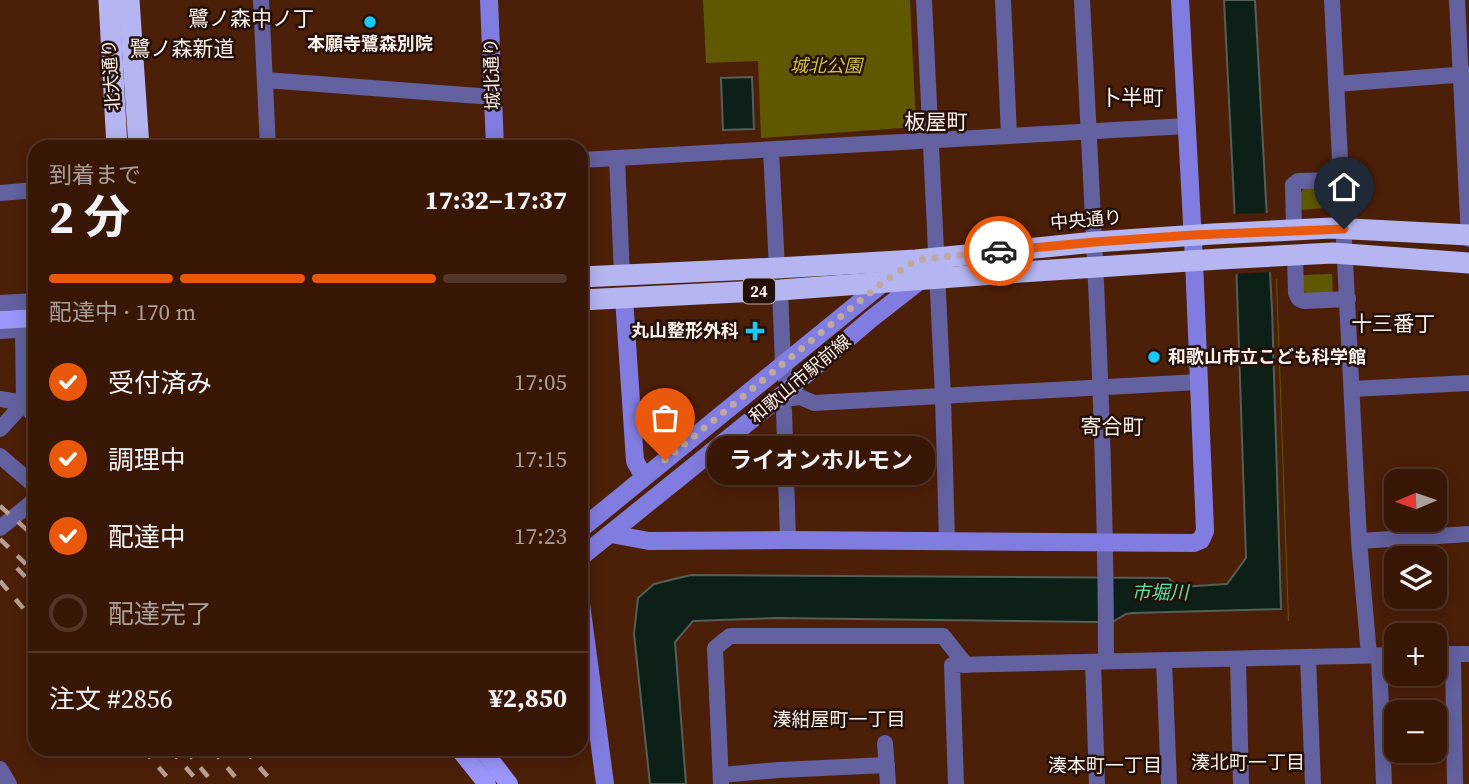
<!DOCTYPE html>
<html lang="ja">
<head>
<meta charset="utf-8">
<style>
	:root { --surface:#391707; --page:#402011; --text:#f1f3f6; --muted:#ab9f9b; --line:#533628; --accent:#ea580c }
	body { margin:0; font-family:"Source Serif 4","Noto Sans JP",serif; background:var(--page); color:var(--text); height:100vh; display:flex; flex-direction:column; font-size:26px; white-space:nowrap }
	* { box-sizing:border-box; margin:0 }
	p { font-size:23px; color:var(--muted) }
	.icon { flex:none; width:38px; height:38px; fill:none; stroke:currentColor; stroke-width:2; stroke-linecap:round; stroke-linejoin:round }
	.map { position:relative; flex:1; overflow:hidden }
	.drawer { position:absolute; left:28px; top:140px; width:560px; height:616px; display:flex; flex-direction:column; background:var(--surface); border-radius:21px; box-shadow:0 4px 18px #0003,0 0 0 2px var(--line) }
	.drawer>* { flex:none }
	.needle { width:46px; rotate:268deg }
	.controls { position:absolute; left:1384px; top:469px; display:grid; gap:14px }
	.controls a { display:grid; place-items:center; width:63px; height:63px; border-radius:14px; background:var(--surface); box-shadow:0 4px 18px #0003,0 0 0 2px var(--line); font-size:35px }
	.pin { position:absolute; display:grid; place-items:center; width:60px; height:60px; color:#fff; margin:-72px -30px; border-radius:50% 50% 50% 0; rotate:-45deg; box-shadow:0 0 7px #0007 }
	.pin .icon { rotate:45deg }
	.courier { position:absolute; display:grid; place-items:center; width:70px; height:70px; margin:-35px; border:5px solid #ea580c; border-radius:50%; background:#fff; color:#222; box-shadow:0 2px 9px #0007 }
	.bubble { position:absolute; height:49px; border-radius:21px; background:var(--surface); box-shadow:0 4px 18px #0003,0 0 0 2px var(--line); font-size:23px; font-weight:700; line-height:49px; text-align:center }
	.head em { font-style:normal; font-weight:700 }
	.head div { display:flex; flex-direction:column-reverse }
	.head { display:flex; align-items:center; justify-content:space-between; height:119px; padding:0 21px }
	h1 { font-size:46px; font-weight:700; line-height:52px }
	.bar { display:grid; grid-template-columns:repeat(4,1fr); gap:10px 7px; align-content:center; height:84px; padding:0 21px }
	.bar i { height:9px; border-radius:5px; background:var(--line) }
	.bar .active { background:var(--accent) }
	.bar p { grid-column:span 4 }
	.line { display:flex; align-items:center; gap:18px; padding:0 21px; border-top:2px solid var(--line) }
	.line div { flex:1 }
	ol { padding:0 21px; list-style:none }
	li { display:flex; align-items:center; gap:21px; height:77px }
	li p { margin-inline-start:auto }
	li .icon { padding:7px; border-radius:50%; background:var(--accent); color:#fff; stroke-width:4 }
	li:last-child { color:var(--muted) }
	li i { width:38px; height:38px; border:4px solid var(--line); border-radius:50% }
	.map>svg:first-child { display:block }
</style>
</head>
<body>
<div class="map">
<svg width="1469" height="784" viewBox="0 0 1469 784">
	<rect width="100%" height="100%" fill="#4c1f09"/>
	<!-- green -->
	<g fill="#605801">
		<polygon points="703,0 910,0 916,127 761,138 758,61 706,63"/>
		<polygon points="1325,186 1325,208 1300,210 1299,195 1305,187"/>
		<polygon points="1332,274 1333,293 1308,294 1304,291 1301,275"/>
		<polygon points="1276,279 1277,279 1289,621 1288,621"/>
	</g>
	<!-- water -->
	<g fill="#0c2017" stroke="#545f57" stroke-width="2">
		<polygon points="1224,0 1255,0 1272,310 1281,609 1133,613 1126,614 1114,621 1095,622 778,618 693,621 675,642 686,784 650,784 634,634 638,598 654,584 691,575 1168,578 1179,587 1227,584 1246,558 1234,200"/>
		<polygon points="752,77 754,129 723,130 721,78"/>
	</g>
	<!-- pier -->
	<polygon fill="#4c1f09" points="1270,213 1273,272 1233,274 1231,214"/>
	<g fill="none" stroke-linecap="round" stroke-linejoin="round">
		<!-- street -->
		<g stroke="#63619f" stroke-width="16">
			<polyline points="261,0 268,147"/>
			<polyline points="924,0 943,397 947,541"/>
			<polyline points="1003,0 1009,136"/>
			<path d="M1082,0C1093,220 1106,441 1106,661"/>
			<polyline points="1332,0 1359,541 1369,655"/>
			<polyline points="1457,0 1469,239"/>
			<polyline points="265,80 493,97"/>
			<polyline points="1336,84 1469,74"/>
			<polyline points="771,150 777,268"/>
			<polyline points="617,158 622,276"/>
			<polyline points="581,160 1187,126"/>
			<polyline points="0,193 35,190"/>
			<polyline points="1294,230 1293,185 1298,181 1341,180"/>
			<polyline points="1295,255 1296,293 1299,299 1304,301 1348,299"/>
			<polyline points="780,290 783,364 788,390"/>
			<polyline points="0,303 35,301"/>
			<polyline points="23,330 24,403"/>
			<polyline points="0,331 35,329"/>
			<polyline points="1352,389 1469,383"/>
			<polyline points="0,399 24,403 33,402"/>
			<polyline points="0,429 24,403 35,417"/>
			<polyline points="0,456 35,486"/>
			<polyline points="0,528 35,500"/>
			<polyline points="788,540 784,410 776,400 800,397 814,403 1198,382"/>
			<polyline points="1359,541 1469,534"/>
			<polyline points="1435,654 1469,654"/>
			<polyline points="1453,654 1455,784"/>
			<polyline points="1379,656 1384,784"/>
			<polyline points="1308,658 1313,784"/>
			<polyline points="1238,659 1241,784"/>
			<polyline points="1164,660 1169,784"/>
			<polyline points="1093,662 1097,784"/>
			<polyline points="885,743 888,784"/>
			<polyline points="0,769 9,784"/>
			<polyline points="721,775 779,770 887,765"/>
			<polyline points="721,784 715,648 730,636 943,636 966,665"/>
			<polyline points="956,784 952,665 1396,655"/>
		</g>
		<!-- secondary -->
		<g stroke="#817cdf" stroke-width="18">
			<polyline points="489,0 495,147"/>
			<polyline points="624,298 635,461 644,477"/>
			<polyline points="581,529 888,279"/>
			<polyline points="611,534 649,541 788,540 1194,543 1201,540 1205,531 1194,260 1180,0"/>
			<polyline points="581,557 776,400 871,319 921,280 920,274"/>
			<polyline points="581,604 605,784"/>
		</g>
		<!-- primary -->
		<g stroke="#9a96fc" stroke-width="18">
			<polyline points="0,320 35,318"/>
			<polyline points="459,749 487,784"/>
			<polyline points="482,749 509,784"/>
		</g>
		<!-- highway -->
		<g stroke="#b4b5f1" stroke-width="21">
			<polyline points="109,0 117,147"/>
			<polyline points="129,0 139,147"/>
			<polyline points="581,277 777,268 916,260 1095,242 1213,234 1332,228 1469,235"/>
			<polyline points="581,300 780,290 1021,272 1220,259 1333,253 1469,263"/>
		</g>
		<!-- rail -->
		<g stroke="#b89f93" stroke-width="4.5" stroke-dasharray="12 12" stroke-linecap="butt">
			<polyline points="0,506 35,537"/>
			<polyline points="0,539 35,573"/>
			<polyline points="17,568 35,587"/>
			<polyline points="0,581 35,622"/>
			<polyline points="143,749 173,784"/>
			<polyline points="170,749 200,784"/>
			<polyline points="185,749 214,784"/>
			<polyline points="212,749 241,784"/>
			<polyline points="244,749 274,784"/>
		</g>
	</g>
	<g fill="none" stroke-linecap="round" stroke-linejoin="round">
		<!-- done -->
		<polyline stroke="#bfa89d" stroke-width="7" stroke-dasharray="0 12.6" points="665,460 883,282 916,260 999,251"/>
		<!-- route -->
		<polyline stroke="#ea580c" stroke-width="9" points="999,251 1095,242 1193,235 1344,229"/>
	</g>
	<!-- markers -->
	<g fill="#12cafb" stroke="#241008" stroke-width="2.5">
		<circle cx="370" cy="22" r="7"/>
		<path d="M751.5 320.5h7v7h7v7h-7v7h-7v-7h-7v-7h7z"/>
		<circle cx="1154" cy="357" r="7"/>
	</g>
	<g text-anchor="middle" stroke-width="5" stroke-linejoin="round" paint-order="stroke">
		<!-- shield labels -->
		<rect fill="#241008" stroke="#bcaea8" stroke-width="2" x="743" y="278.5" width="32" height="25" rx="5"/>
		<g font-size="16" font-weight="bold" fill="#fdf1ec">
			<text x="759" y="297">24</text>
		</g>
		<!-- poi labels -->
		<g font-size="18" font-weight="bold" fill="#fdf1ec" stroke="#241008">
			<text x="370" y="50">本願寺鷺森別院</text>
			<text x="739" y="337" text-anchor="end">丸山整形外科</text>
			<text x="1168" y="363" text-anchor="start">和歌山市立こども科学館</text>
		</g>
		<!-- park labels -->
		<g font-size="18" font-style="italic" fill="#cfc341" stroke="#241008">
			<text x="826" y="72">城北公園</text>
		</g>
		<!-- street labels -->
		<g font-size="18" fill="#fdf1ec" stroke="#241008">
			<text transform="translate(492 74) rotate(-92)" y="6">城北通り</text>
			<text transform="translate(111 75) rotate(-94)" y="6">北大通り</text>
			<text transform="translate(1086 220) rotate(-5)" y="6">中央通り</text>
			<text transform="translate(800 379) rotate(-40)" y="6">和歌山市駅前線</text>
		</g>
		<!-- water labels -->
		<g font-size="19" font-style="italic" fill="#57e5ad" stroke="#241008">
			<text x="1160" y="599">市堀川</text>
		</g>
		<!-- neighbourhood labels -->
		<g font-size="19" fill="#fdf1ec" stroke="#241008">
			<text x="839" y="726">湊紺屋町一丁目</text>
			<text x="1248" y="769">湊北町一丁目</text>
			<text x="1105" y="772">湊本町一丁目</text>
		</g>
		<!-- quarter labels -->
		<g font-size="21" fill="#fdf1ec" stroke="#241008">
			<text x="251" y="26">鷺ノ森中ノ丁</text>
			<text x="182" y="56">鷺ノ森新道</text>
			<text x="1132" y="105">卜半町</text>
			<text x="936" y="129">板屋町</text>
			<text x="1393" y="331">十三番丁</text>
			<text x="1112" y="434">寄合町</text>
		</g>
	</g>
</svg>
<div class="controls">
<a><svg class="needle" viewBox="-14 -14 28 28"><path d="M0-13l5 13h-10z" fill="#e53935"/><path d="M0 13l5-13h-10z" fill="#ab9f9b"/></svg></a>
<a><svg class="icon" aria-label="layers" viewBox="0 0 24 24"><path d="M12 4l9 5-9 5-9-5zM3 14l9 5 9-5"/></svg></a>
<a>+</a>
<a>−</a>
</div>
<div class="pin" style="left:665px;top:460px;background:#ea580c"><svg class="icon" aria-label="bag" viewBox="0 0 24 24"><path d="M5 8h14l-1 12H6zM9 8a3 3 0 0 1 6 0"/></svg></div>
<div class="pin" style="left:1344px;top:229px;background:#1f2937"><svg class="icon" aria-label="home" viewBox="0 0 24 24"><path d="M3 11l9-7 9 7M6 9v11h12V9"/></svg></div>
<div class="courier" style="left:999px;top:251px"><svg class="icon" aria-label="car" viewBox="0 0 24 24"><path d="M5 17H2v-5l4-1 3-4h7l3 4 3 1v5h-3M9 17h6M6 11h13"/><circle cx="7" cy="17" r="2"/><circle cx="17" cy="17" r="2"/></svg></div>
<div class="bubble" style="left:707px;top:436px;width:228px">ライオンホルモン</div>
<section class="drawer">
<div class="head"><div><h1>2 分</h1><p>到着まで</p></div><em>17:32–17:37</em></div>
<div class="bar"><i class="active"></i><i class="active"></i><i class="active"></i><i></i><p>配達中 · 170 m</p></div>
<ol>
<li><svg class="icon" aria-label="check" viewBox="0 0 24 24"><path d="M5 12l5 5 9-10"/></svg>受付済み<p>17:05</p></li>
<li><svg class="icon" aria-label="check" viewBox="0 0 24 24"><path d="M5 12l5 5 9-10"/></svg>調理中<p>17:15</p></li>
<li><svg class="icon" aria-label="check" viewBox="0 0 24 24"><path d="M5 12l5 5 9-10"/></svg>配達中<p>17:23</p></li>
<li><i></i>配達完了</li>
</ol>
<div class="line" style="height:91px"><div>注文 #2856</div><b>¥2,850</b></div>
</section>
</div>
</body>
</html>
